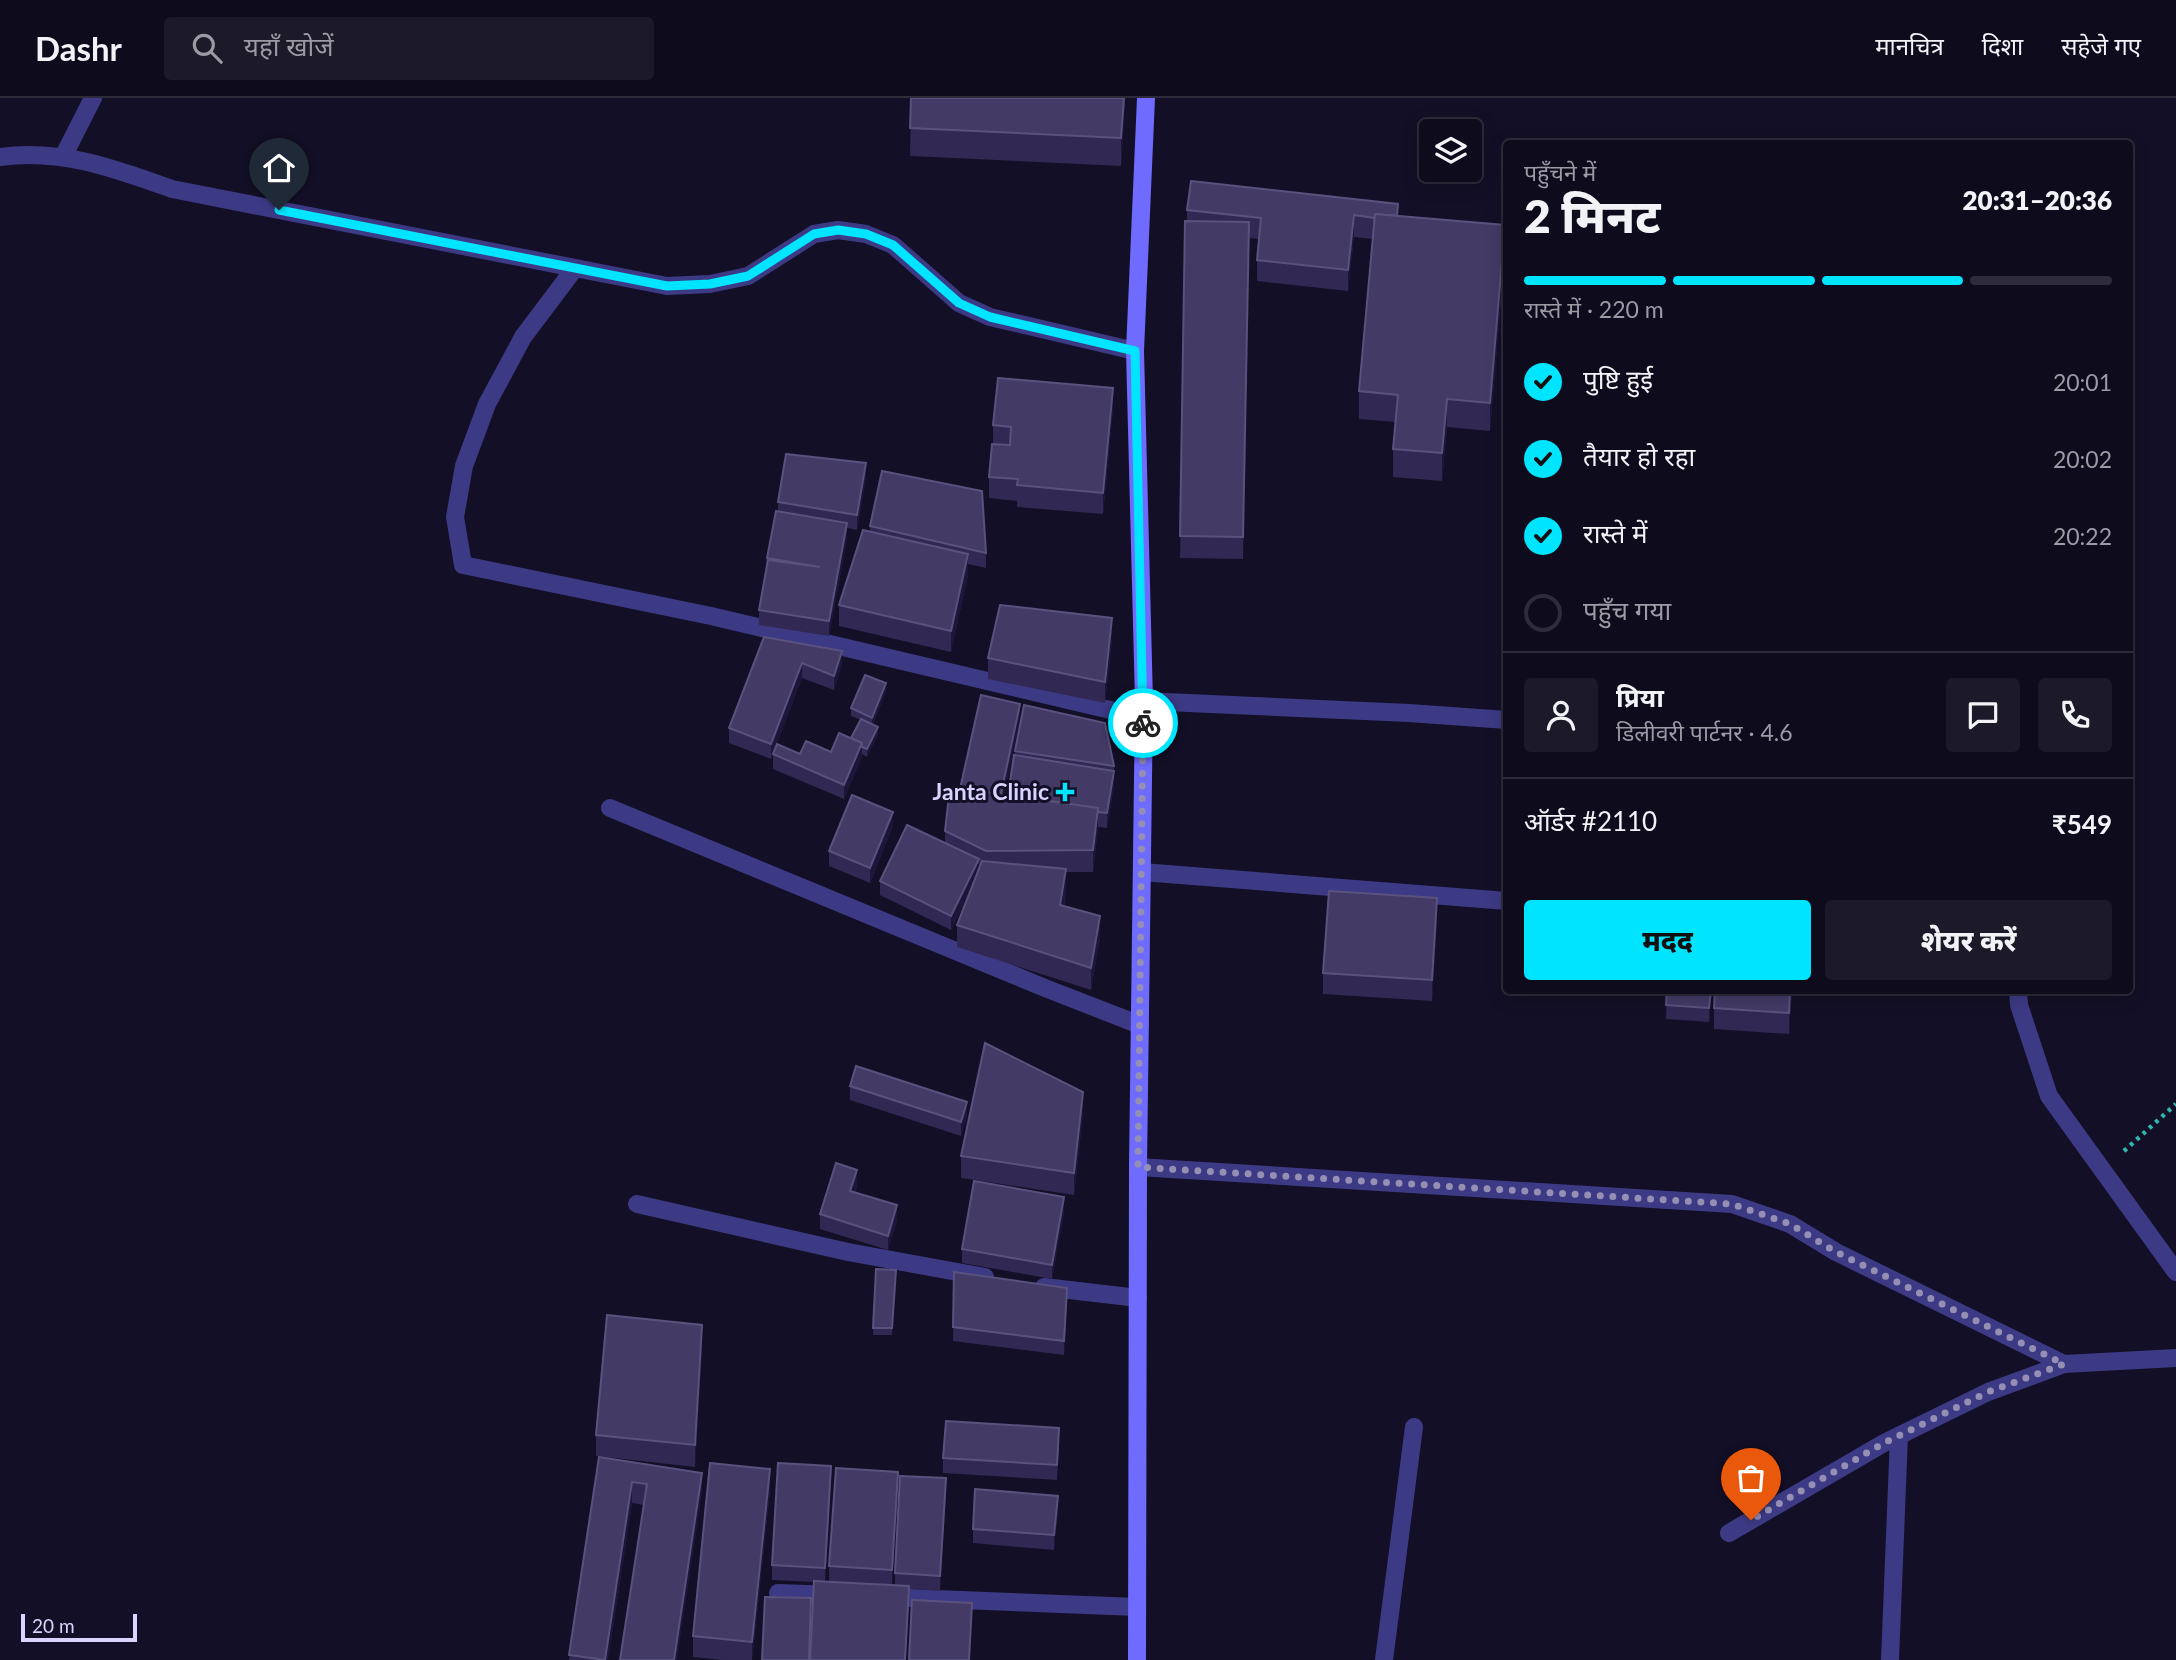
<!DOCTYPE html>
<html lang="hi">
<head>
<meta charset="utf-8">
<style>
	:root { --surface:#0e0b1c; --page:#1c1929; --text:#f1f3f6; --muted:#9b9ba3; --line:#2e2b3b; --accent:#00e5ff }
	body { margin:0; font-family:Lato,"Noto Sans Devanagari",sans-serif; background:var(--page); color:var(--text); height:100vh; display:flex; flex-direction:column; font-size:26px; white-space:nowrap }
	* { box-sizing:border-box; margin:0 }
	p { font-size:23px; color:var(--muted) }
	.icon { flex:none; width:38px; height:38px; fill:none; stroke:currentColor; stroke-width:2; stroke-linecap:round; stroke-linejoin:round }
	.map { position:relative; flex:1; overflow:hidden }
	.drawer { position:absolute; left:1503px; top:42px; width:630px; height:854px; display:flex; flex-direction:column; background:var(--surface); border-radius:7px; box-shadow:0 4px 18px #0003,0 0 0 2px var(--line) }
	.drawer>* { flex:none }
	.fabs { position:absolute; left:1419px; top:21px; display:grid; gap:14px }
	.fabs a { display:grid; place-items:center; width:63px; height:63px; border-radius:7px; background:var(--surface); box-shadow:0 4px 18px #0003,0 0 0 2px var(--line); font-size:35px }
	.scale { position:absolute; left:21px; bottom:18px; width:116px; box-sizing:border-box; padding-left:7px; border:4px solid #d9d4ff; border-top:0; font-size:19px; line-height:24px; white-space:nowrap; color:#d9d4ff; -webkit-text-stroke:5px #130f26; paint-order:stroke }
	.pin { position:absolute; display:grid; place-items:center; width:60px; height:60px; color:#fff; margin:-72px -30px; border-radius:50% 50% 50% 0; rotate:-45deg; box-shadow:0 0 7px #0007 }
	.pin .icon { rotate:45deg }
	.courier { position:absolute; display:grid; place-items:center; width:70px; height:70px; margin:-35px; border:5px solid #00e5ff; border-radius:50%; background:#fff; color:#222; box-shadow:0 2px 9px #0007 }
	.head em { font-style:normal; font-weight:800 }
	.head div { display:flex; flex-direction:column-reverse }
	.head { display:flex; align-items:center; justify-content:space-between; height:119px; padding:0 21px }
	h1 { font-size:46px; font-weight:800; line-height:52px }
	.bar { display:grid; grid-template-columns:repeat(4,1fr); gap:10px 7px; align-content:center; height:84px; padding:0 21px }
	.bar i { height:9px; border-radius:5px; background:var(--line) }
	.bar .active { background:var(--accent) }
	.bar p { grid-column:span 4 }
	.line { display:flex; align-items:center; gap:18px; padding:0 21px; border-top:2px solid var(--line) }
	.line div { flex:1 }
	.round { display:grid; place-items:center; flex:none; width:74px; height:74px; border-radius:7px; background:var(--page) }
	ol { padding:0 21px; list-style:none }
	li { display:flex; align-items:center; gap:21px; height:77px }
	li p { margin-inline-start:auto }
	li .icon { padding:7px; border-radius:50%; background:var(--accent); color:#111; stroke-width:4 }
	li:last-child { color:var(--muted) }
	li i { width:38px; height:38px; border:4px solid var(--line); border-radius:50% }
	.action { display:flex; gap:14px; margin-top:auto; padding:14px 21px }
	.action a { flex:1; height:80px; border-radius:7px; background:var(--accent); color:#111; font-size:28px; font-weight:800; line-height:80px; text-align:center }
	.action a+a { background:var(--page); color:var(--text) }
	header { display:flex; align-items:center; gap:42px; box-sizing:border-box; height:98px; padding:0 35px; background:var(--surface); border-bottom:2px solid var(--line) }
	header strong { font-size:33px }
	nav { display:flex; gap:38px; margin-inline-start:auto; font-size:24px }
	.search { width:490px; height:63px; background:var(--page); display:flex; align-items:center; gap:18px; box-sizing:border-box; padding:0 24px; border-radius:7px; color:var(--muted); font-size:26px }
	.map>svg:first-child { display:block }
</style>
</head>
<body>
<header>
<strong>Dashr</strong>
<div class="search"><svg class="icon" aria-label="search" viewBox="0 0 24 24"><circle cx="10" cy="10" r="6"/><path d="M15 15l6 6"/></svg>यहाँ खोजें</div>
<nav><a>मानचित्र</a><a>दिशा</a><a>सहेजे गए</a></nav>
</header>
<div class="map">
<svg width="2176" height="1562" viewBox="0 0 2176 1562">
	<rect width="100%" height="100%" fill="#130f26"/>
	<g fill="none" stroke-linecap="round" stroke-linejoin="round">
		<!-- path -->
		<polyline stroke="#2fb8b0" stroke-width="4.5" stroke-dasharray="3.5 5" stroke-linecap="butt" points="2124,1053 2176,1006"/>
		<!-- street -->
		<g stroke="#3d3a85" stroke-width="18">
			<path d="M0,59C60,50 116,71 172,91L667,188L710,186L748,178L814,136L838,132L866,136L893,147L959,205L990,219L1135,253"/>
			<polyline points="63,59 93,0"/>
			<polyline points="575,170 523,239 487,306 464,368 455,419 463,467 711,518 1144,620"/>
			<polyline points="1144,603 1409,615 1507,622"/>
			<polyline points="610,710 1045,890 1140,927"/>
			<polyline points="1142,774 1507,803"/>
			<polyline points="2018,892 2019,907 2049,998 2176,1174"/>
			<polyline points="1138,1069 1732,1106 1790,1126 1836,1154 2064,1266"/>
			<polyline points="637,1106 848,1154 985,1179"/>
			<polyline points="1044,1189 1138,1200"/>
			<polyline points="1729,1435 1884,1345 1988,1294 2064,1266 2176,1260"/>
			<polyline points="778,1495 836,1497"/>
			<polyline points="885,1499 1137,1509"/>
			<polyline points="1384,1562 1414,1329"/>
			<polyline points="1890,1562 1899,1338"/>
		</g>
		<!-- secondary -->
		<polyline stroke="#6f6bff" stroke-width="18" points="1137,1562 1138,1069 1144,603 1135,253 1146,0"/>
	</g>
	<!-- wall -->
	<g fill="#312854">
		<polygon points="911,0 1125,0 1121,68 910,58"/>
		<polygon points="1187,112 1398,118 1505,155 1490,333 1447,329 1442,383 1393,379 1393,351 1396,324 1359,321 1359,293 1373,141 1354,139 1348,193 1257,183 1257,162 1259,141 1249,140 1243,461 1180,460"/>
		<polygon points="1113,311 1103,416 1017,409 1017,403 989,400 989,379 993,346 993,327"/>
		<polygon points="866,379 857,432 847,430 847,440 829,538 759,527 759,512 767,460 778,413 778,404"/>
		<polygon points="870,428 986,455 986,470 968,466 968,477 951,554 839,528 839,507 870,433"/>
		<polygon points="764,539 842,567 834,592 802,580 775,650 800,656 831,654 851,640 861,622 851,618 851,610 886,593 873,626 878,636 867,659 862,656 862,659 844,701 773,671 773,657 771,661 729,645 729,630"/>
		<polygon points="1112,541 1105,605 988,581 988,560"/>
		<polygon points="1020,620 1004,697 1008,697 1015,653 1114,668 1114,687 1107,730 1098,729 1093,774 1066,774 1066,793 1064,808 1100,840 1091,892 957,849 957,827 972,790 951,832 880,797 880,783 945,745 945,733"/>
		<polygon points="893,728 870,785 829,768 829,753"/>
		<polygon points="1437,821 1432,903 1323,896 1323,875"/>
		<polygon points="1667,892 1712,892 1709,924 1666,921"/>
		<polygon points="1792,892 1789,936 1714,931 1714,910"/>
		<polygon points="850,988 967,1018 961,1038 850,1002"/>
		<polygon points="1083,1015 1074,1097 961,1080 961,1058"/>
		<polygon points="857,1087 855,1095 897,1122 888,1152 820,1131 820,1116"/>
		<polygon points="1064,1114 1052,1181 962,1165 962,1151"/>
		<polygon points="876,1171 896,1172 892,1237 873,1237"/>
		<polygon points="954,1174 1067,1205 1064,1257 953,1243"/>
		<polygon points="702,1249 695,1369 596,1358 596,1337"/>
		<polygon points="1059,1345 1057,1382 943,1375 943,1360"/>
		<polygon points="599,1359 702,1396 644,1407 632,1405 608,1562 569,1562"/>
		<polygon points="831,1383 825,1484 895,1487 895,1475 946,1395 940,1493 909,1491 909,1509 814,1484 772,1482 772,1467"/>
		<polygon points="898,1389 892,1487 829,1483 829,1468"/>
		<polygon points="770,1392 752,1562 722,1562 693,1559 693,1538"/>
		<polygon points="1058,1412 1054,1452 973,1445 973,1431"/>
	</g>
	<!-- shaded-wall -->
	<g fill="#1d163a">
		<polygon points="1124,0 1125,0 1121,68 1121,40"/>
		<polygon points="1354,117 1354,139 1348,193 1348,172"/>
		<polygon points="1505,127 1505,155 1490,333 1490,305"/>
		<polygon points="1113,290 1113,311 1103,416 1103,395"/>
		<polygon points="1447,301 1447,329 1442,383 1442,355"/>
		<polygon points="866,365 866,379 857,432 857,417"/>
		<polygon points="847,425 847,440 829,538 829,523"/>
		<polygon points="968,456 968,477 951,554 951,533"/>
		<polygon points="1112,520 1112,541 1105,605 1105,584"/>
		<polygon points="842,553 842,567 834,592 834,578"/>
		<polygon points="802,565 802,580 771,661 771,646"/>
		<polygon points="886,585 886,593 872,627 872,620"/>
		<polygon points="1020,606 1020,620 1001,714 1001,699"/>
		<polygon points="878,629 878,636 867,659 867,651"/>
		<polygon points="862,645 862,659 844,701 844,687"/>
		<polygon points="1114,673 1114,687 1107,730 1107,715"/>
		<polygon points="1098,710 1098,731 1093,774 1093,752"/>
		<polygon points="893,714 893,728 870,785 870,770"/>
		<polygon points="979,761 979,776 951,832 951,818"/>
		<polygon points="1066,771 1066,793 1060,828 1060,807"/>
		<polygon points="1437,800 1437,821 1432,903 1432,882"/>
		<polygon points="1100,818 1100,840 1091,892 1091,870"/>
		<polygon points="1711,892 1712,892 1709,924 1709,910"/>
		<polygon points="1790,892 1792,892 1789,936 1789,915"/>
		<polygon points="1083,994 1083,1015 1074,1097 1074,1075"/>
		<polygon points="967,1004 967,1018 961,1038 961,1024"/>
		<polygon points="857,1072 857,1087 850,1108 850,1093"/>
		<polygon points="1064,1099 1064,1114 1052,1181 1052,1167"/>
		<polygon points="897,1107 897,1122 888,1152 888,1138"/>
		<polygon points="1067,1190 1067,1205 1064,1257 1064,1243"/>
		<polygon points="702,1227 702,1249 695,1369 695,1347"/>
		<polygon points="831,1368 831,1383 825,1485 825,1470"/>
		<polygon points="770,1371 770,1392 752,1562 752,1544"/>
		<polygon points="898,1374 898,1389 892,1487 892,1472"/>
		<polygon points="702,1375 702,1396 677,1562 674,1562"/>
		<polygon points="946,1380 946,1395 940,1493 940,1478"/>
		<polygon points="632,1384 632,1405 608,1562 605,1562"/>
		<polygon points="1058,1398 1058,1412 1054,1452 1054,1437"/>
		<polygon points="909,1488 909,1509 906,1562 905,1562"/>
		<polygon points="972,1505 972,1526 970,1562 969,1562"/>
	</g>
	<!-- building -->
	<g fill="#433a66" stroke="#5a527e" stroke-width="2">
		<polygon points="911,0 1124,0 1121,40 910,30"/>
		<polygon points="1191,83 1398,106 1397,118 1375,116 1375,120 1354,117 1348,172 1257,162 1261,120 1187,112"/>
		<polygon points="1375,116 1505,127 1490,305 1447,301 1442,355 1393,351 1398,297 1359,293"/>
		<polygon points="1185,123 1249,124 1243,439 1180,438"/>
		<polygon points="998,280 1113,290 1103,395 1017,387 1018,381 989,379 992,346 1010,347 1011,329 993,327"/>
		<polygon points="786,356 866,365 857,417 778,404"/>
		<polygon points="882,373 982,393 986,455 870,428"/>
		<polygon points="776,413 847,425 829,523 759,512 768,462 820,469 767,460"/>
		<polygon points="863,432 968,456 951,533 839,507"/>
		<polygon points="1000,507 1112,520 1105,584 988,560"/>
		<polygon points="764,539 842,553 834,578 802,565 771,646 729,630"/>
		<polygon points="865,577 886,585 872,620 851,610"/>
		<polygon points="981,597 1020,606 1001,696 960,691"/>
		<polygon points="1024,607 1105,625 1114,668 1015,653"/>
		<polygon points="861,621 878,629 867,651 862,649 862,645 851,640"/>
		<polygon points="839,635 862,645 844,687 773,656 777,646 800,656 806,643 831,654"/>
		<polygon points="1014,657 1114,673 1107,715 1098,714 1098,710 1008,697"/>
		<polygon points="950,689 1098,710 1093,752 986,753 945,733"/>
		<polygon points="852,697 893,714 870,770 829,753"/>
		<polygon points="907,727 979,761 951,818 880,783"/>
		<polygon points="982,763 1066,771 1060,807 1100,818 1091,870 957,827"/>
		<polygon points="1329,793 1437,800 1432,882 1323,875"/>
		<polygon points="1667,892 1711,892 1709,910 1666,907"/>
		<polygon points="1715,892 1790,892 1789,915 1714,910"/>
		<polygon points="985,945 1083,994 1074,1075 961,1058"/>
		<polygon points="856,968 967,1004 961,1024 850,988"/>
		<polygon points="836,1065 857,1072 850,1093 897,1107 888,1138 820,1116"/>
		<polygon points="974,1083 1064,1099 1052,1167 962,1151"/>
		<polygon points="876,1171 896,1172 892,1230 873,1230"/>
		<polygon points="954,1174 1067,1190 1064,1243 953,1229"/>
		<polygon points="607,1217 702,1227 695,1347 596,1337"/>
		<polygon points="946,1323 1059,1330 1057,1367 943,1360"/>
		<polygon points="599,1359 702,1375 674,1562 620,1562 647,1386 632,1384 605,1562 569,1557"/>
		<polygon points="710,1365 770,1371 752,1544 693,1538"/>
		<polygon points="778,1365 831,1368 825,1470 772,1467"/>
		<polygon points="836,1370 898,1374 892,1472 829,1468"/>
		<polygon points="900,1378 946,1380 940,1478 895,1475"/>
		<polygon points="975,1391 1058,1398 1054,1437 973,1431"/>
		<polygon points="814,1483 909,1488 905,1562 810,1562"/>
		<polygon points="765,1499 811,1500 809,1562 762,1562"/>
		<polygon points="912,1502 972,1505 969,1562 909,1562"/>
	</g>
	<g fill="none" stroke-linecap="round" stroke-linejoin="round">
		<!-- done -->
		<polyline stroke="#948fb3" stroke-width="7" stroke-dasharray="0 12.6" points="1143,625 1138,1069 1732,1106 1790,1126 1836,1154 2064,1266 1988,1294 1884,1345 1751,1422"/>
		<!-- route -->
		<polyline stroke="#00e5ff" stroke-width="9" points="279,112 667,188 710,186 748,178 814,136 838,132 866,136 893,147 959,205 990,219 1135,253 1143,625"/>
	</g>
	<!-- markers -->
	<path fill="#00e5ff" stroke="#130f26" stroke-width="2.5" d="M1061.5 683.5h7v7h7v7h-7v7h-7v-7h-7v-7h7z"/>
	<g text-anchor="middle" stroke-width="6" stroke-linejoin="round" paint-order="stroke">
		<!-- poi labels -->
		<g font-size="23" font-weight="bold" fill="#d9d4ff" stroke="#130f26" text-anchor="end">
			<text x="1049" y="702">Janta Clinic</text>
		</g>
	</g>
</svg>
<div class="fabs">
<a><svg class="icon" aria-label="layers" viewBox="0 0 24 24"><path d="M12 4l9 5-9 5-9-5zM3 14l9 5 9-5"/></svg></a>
</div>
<div class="scale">20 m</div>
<div class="pin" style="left:1751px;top:1422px;background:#ea580c"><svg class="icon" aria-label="bag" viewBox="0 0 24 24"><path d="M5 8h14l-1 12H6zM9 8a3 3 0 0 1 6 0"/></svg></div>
<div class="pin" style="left:279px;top:112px;background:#1f2937"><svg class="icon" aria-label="home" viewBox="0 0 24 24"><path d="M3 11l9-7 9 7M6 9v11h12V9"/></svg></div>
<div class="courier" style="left:1143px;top:625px"><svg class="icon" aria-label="bike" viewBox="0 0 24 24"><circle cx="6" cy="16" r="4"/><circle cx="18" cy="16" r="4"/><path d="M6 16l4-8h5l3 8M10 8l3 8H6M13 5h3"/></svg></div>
<section class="drawer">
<div class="head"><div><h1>2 मिनट</h1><p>पहुँचने में</p></div><em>20:31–20:36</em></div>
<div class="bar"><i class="active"></i><i class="active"></i><i class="active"></i><i></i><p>रास्ते में · 220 m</p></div>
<ol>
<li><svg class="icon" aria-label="check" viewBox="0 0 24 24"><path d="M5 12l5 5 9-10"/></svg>पुष्टि हुई<p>20:01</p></li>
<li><svg class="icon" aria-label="check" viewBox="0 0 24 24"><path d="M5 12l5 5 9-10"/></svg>तैयार हो रहा<p>20:02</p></li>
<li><svg class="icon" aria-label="check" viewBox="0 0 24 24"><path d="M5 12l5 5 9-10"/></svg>रास्ते में<p>20:22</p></li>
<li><i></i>पहुँच गया</li>
</ol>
<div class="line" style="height:126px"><a class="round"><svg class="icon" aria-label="person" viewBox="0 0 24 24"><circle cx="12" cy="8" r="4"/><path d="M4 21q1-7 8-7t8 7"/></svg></a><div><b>प्रिया</b><p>डिलीवरी पार्टनर · 4.6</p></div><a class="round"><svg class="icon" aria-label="chat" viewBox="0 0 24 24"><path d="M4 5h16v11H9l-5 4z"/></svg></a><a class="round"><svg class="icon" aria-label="phone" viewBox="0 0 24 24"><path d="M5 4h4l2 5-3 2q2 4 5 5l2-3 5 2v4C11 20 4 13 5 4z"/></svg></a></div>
<div class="line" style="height:91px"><div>ऑर्डर #2110</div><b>₹549</b></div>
<div class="action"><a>मदद</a><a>शेयर करें</a></div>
</section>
</div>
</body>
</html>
